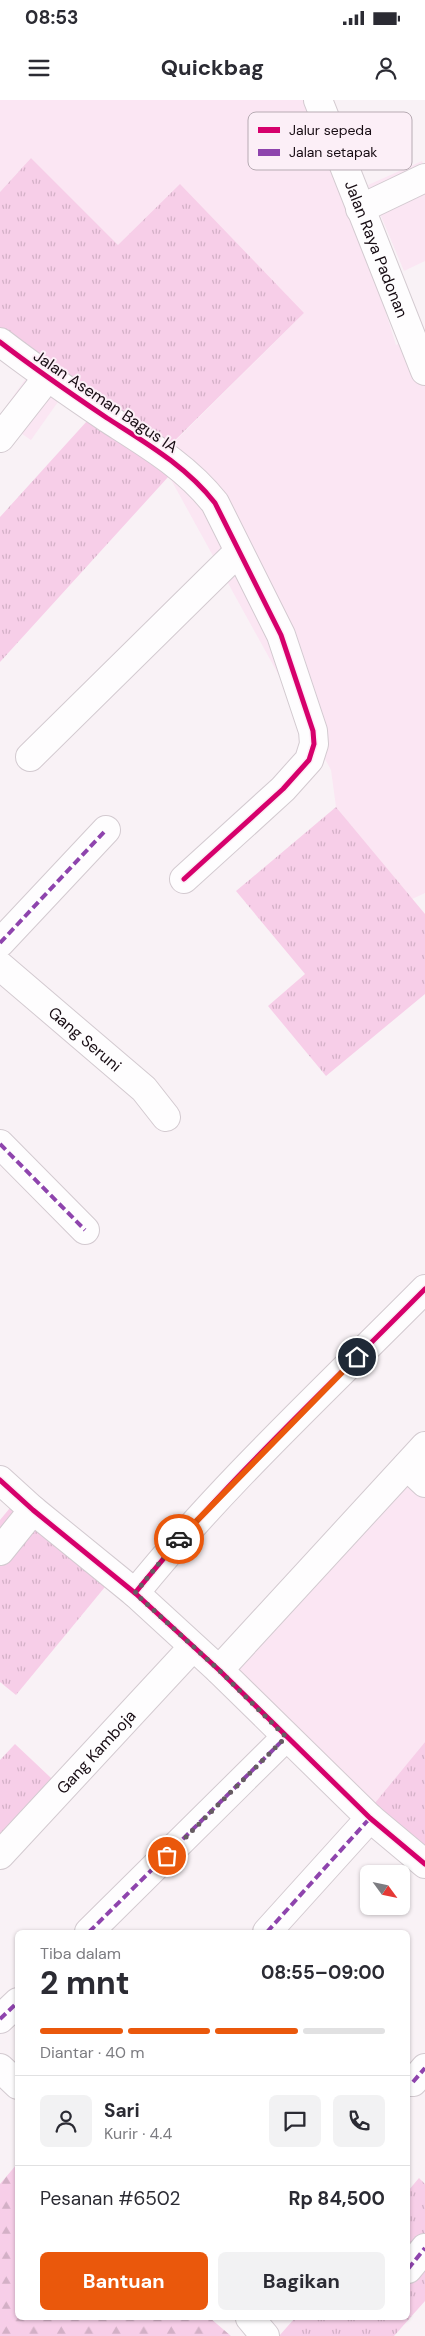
<!DOCTYPE html>
<html lang="id">
<head>
<meta charset="utf-8">
<style>
	:root { --surface:#fff; --page:#f2f2f3; --text:#2b2b33; --muted:#7c7c81; --line:#e1e1e2; --accent:#ea580c }
	body { margin:0; font-family:"DM Sans",sans-serif; background:var(--page); color:var(--text); height:100vh; display:flex; flex-direction:column; font-size:19px; white-space:nowrap }
	* { box-sizing:border-box; margin:0 }
	p { font-size:16px; color:var(--muted) }
	.icon { flex:none; width:28px; height:28px; fill:none; stroke:currentColor; stroke-width:2; stroke-linecap:round; stroke-linejoin:round }
	.map { position:relative; flex:1; overflow:hidden }
	.details { position:absolute; left:15px; top:1830px; width:395px; height:390px; display:flex; flex-direction:column; background:var(--surface); border-radius:8px; box-shadow:0 1px 4px #0004 }
	.details>* { flex:none }
	.needle { width:32px; rotate:123deg }
	.fabs { position:absolute; left:360px; top:1765px; display:grid; gap:10px }
	.fabs a { display:grid; place-items:center; width:50px; height:50px; border-radius:8px; background:var(--surface); box-shadow:0 1px 4px #0004; font-size:25px }
	.pin { position:absolute; display:grid; place-items:center; width:42px; height:42px; color:#fff; margin:-21px; border:2px solid #fff; border-radius:50%; box-shadow:0 1px 5px #0007 }
	.courier { position:absolute; display:grid; place-items:center; width:50px; height:50px; margin:-25px; border:4px solid #ea580c; border-radius:50%; background:#fff; color:#222; box-shadow:0 1px 6px #0007 }
	.overview em { font-style:normal; font-weight:700 }
	.overview div { display:flex; flex-direction:column-reverse }
	.overview { display:flex; align-items:center; justify-content:space-between; height:85px; padding:0 25px }
	h1 { font-size:32px; font-weight:700; line-height:38px }
	.bar { display:grid; grid-template-columns:repeat(4,1fr); gap:8px 5px; align-content:center; height:60px; padding:0 25px }
	.bar i { height:6px; border-radius:4px; background:var(--line) }
	.bar .on { background:var(--accent) }
	.bar p { grid-column:span 4 }
	.line { display:flex; align-items:center; gap:12px; padding:0 25px; border-top:1px solid var(--line) }
	.line div { flex:1 }
	.round { display:grid; place-items:center; flex:none; width:52px; height:52px; border-radius:8px; background:var(--page) }
	.cta { display:flex; gap:10px; margin-top:auto; padding:10px 25px }
	.cta a { flex:1; height:58px; border-radius:8px; background:var(--accent); color:#fff; font-size:20px; font-weight:700; line-height:58px; text-align:center }
	.cta a+a { background:var(--page); color:var(--text) }
	.status { display:flex; justify-content:space-between; align-items:center; height:35px; padding:0 25px; background:var(--surface); direction:ltr }
	.status svg { height:14px; fill:currentColor }
	header { display:flex; justify-content:space-between; align-items:center; height:65px; padding:0 25px; background:var(--surface); font-size:22px; font-weight:700 }
	.map>svg:first-child { display:block }
</style>
</head>
<body>
<div class="status"><b>08:53</b><svg viewBox="0 0 49 12"><path d="M0 12V9h3v3zM5 12V6h3v6zM10 12V3h3v9zM15 12V0h3v12zM26 1h20v11H26zM47 4h2v5h-2z"/></svg></div>
<header><svg class="icon" aria-label="menu" viewBox="0 0 24 24"><path d="M4 6h16M4 12h16M4 18h16"/></svg>Quickbag<svg class="icon" aria-label="person" viewBox="0 0 24 24"><circle cx="12" cy="8" r="4"/><path d="M4 21q1-7 8-7t8 7"/></svg></header>
<div class="map">
<svg width="425" height="2236" viewBox="0 0 425 2236">
	<defs>
		<pattern id="grass-tufts" width="24" height="20" patternUnits="userSpaceOnUse" patternTransform="scale(1.25)"><rect width="24" height="20" fill="#f7cee8"/><path d="M3 7l-1-3M5 7V3M7 7l1-3M15 17l-1-3M17 17v-4M19 17l1-3" fill="none" stroke="#d3b0c6"/></pattern>
		<pattern id="forest-firs" width="22" height="20" patternUnits="userSpaceOnUse" patternTransform="scale(1.25)"><rect width="22" height="20" fill="#f7cee8"/><path d="M5 1l3.5 6h-7zM16 11l3.5 6h-7z" fill="#d3b0c6"/></pattern>
	</defs>
	<rect width="100%" height="100%" fill="#f9f2f6"/>
	<!-- built -->
	<g fill="#fbe6f3">
		<polygon points="0,0 310,0 359,126 396,245 425,233 425,793 412,799 336,707 331,670 169,376 155,361 304,213 118,145 31,58 0,92"/>
		<polygon points="422,61 425,69 425,161 404,171 368,85"/>
		<polygon points="34,267 67,289 31,340 0,319 0,315"/>
		<polygon points="406,1371 425,1392 425,1642 374,1704 217,1562"/>
	</g>
	<!-- grass -->
	<g fill="url(#grass-tufts)">
		<polygon points="31,58 118,145 180,84 304,213 155,360 169,376 0,562 0,417 97,310 0,242 0,92"/>
		<polygon points="336,707 425,814 425,894 326,976 268,906 305,874 236,791"/>
		<polygon points="19,1397 114,1476 16,1595 0,1582 0,1420"/>
		<polygon points="425,1642 425,1750 374,1704"/>
		<polygon points="15,1644 67,1693 0,1736 0,1660"/>
		<polygon points="419,2078 425,2084 425,2201 394,2236 279,2236 295,2218 408,2218 408,2091"/>
	</g>
	<!-- forest -->
	<polygon fill="url(#forest-firs)" points="17,2064 18,2218 210,2218 231,2236 0,2236 0,2084"/>
	<g fill="none" stroke-linecap="round" stroke-linejoin="round">
		<defs>
			<g id="minor">
				<polyline points="360,109 425,78"/>
				<path d="M0,242C35,269 70,293 107,318C146,343 186,366 215,403L281,535L313,631L314,644L309,660L283,689L184,779"/>
				<polyline points="0,338 47,278"/>
				<polyline points="30,657 238,452"/>
				<polyline points="0,843 106,730"/>
				<path id="s1" d="M0,866L144,989L166,1017"/>
				<polyline points="0,1044 85,1130"/>
				<polyline points="407,1366 425,1383"/>
				<polyline points="0,1380 33,1410 135,1493 219,1570 370,1718 425,1764"/>
				<polyline points="0,1451 33,1410"/>
				<path d="M135,1493C223,1384 327,1288 425,1189"/>
				<polyline points="219,1570 425,1346"/>
				<path id="s2" d="M0,1755L192,1548"/>
				<polyline points="89,1832 286,1637"/>
				<polyline points="267,1832 370,1718"/>
				<polyline points="0,1919 18,1902"/>
				<polyline points="0,1968 18,1985"/>
				<polyline points="413,1982 425,1968"/>
				<polyline points="408,2169 425,2148"/>
				<polyline points="250,2218 265,2236"/>
			</g>
			<g id="major">
				<path id="s3" d="M318,0L425,271"/>
			</g>
		</defs>
		<!-- minor casing -->
		<use href="#minor" stroke="#d3cad0" stroke-width="30"/>
		<!-- major casing -->
		<use href="#major" stroke="#d3cad0" stroke-width="30"/>
		<!-- minor -->
		<use href="#minor" stroke="#fefdfe" stroke-width="28"/>
		<!-- major -->
		<use href="#major" stroke="#fefdfe" stroke-width="28"/>
		<!-- quiet -->
		<g stroke="#8e44ad" stroke-width="4" stroke-dasharray="8 4" stroke-linecap="butt">
			<polyline points="0,843 106,730"/>
			<polyline points="0,1044 85,1130"/>
			<polyline points="89,1832 286,1637"/>
			<polyline points="267,1832 370,1718"/>
			<polyline points="0,1919 18,1902"/>
			<polyline points="413,1982 425,1968"/>
			<polyline points="408,2169 425,2148"/>
		</g>
		<defs>
			<g id="cycleway">
				<path d="M0,242C35,269 70,293 107,318C146,343 186,366 215,403L281,535L313,631L314,644L309,660L283,689L184,779"/>
				<polyline points="0,1380 33,1410 135,1493 219,1570 370,1718 425,1764"/>
				<path d="M135,1493C223,1384 327,1288 425,1189"/>
			</g>
		</defs>
		<!-- cycleway casing -->
		<use href="#cycleway" stroke="#fceff7" stroke-width="8"/>
		<!-- cycleway -->
		<use href="#cycleway" stroke="#d6006c" stroke-width="5"/>
	</g>
	<g fill="none" stroke-linecap="round" stroke-linejoin="round">
		<!-- done -->
		<polyline stroke="#665c62" stroke-width="5" stroke-dasharray="0 9" points="167,1756 286,1637 219,1570 135,1493 179,1439"/>
		<!-- route -->
		<polyline stroke="#ea580c" stroke-width="6" points="179,1439 357,1257"/>
	</g>
	<g text-anchor="middle" stroke-width="4" stroke-linejoin="round" paint-order="stroke">
		<!-- street labels -->
		<g font-size="16" fill="#170c13" stroke="#fceff7">
			<text dy="6" stroke="none"><textPath href="#s3" startOffset="160">Jalan Raya Padonan</textPath></text>
			<text transform="translate(106 301) rotate(34)" y="6">Jalan Aseman Bagus IA</text>
			<text dy="6" stroke="none"><textPath href="#s1" startOffset="112">Gang Seruni</textPath></text>
			<text dy="6" stroke="none"><textPath href="#s2" startOffset="141">Gang Kamboja</textPath></text>
		</g>
	</g>
	<!-- legend -->
	<rect x="248" y="12" width="164" height="58" rx="8" fill="#fceff7" stroke="#b7abb3" stroke-width="1"/>
	<rect x="258" y="27" width="22" height="6" fill="#d6006c"/>
	<rect x="258" y="49" width="22" height="7" fill="#8e44ad"/>
	<g font-size="14" fill="#170c13">
		<text x="289" y="35">Jalur sepeda</text>
		<text x="289" y="57">Jalan setapak</text>
	</g>
</svg>
<div class="fabs">
<a><svg class="needle" viewBox="-14 -14 28 28"><path d="M0-13l5 13h-10z" fill="#e53935"/><path d="M0 13l5-13h-10z" fill="#7c7c81"/></svg></a>
</div>
<div class="pin" style="left:167px;top:1756px;background:#ea580c"><svg class="icon" aria-label="bag" viewBox="0 0 24 24"><path d="M5 8h14l-1 12H6zM9 8a3 3 0 0 1 6 0"/></svg></div>
<div class="pin" style="left:357px;top:1257px;background:#1f2937"><svg class="icon" aria-label="home" viewBox="0 0 24 24"><path d="M3 11l9-7 9 7M6 9v11h12V9"/></svg></div>
<div class="courier" style="left:179px;top:1439px"><svg class="icon" aria-label="car" viewBox="0 0 24 24"><path d="M5 17H2v-5l4-1 3-4h7l3 4 3 1v5h-3M9 17h6M6 11h13"/><circle cx="7" cy="17" r="2"/><circle cx="17" cy="17" r="2"/></svg></div>
<section class="details">
<div class="overview"><div><h1>2 mnt</h1><p>Tiba dalam</p></div><em>08:55–09:00</em></div>
<div class="bar"><i class="on"></i><i class="on"></i><i class="on"></i><i></i><p>Diantar · 40 m</p></div>
<div class="line" style="height:90px"><a class="round"><svg class="icon" aria-label="person" viewBox="0 0 24 24"><circle cx="12" cy="8" r="4"/><path d="M4 21q1-7 8-7t8 7"/></svg></a><div><b>Sari</b><p>Kurir · 4.4</p></div><a class="round"><svg class="icon" aria-label="chat" viewBox="0 0 24 24"><path d="M4 5h16v11H9l-5 4z"/></svg></a><a class="round"><svg class="icon" aria-label="phone" viewBox="0 0 24 24"><path d="M5 4h4l2 5-3 2q2 4 5 5l2-3 5 2v4C11 20 4 13 5 4z"/></svg></a></div>
<div class="line" style="height:65px"><div>Pesanan #6502</div><b>Rp 84,500</b></div>
<div class="cta"><a>Bantuan</a><a>Bagikan</a></div>
</section>
</div>
</body>
</html>
